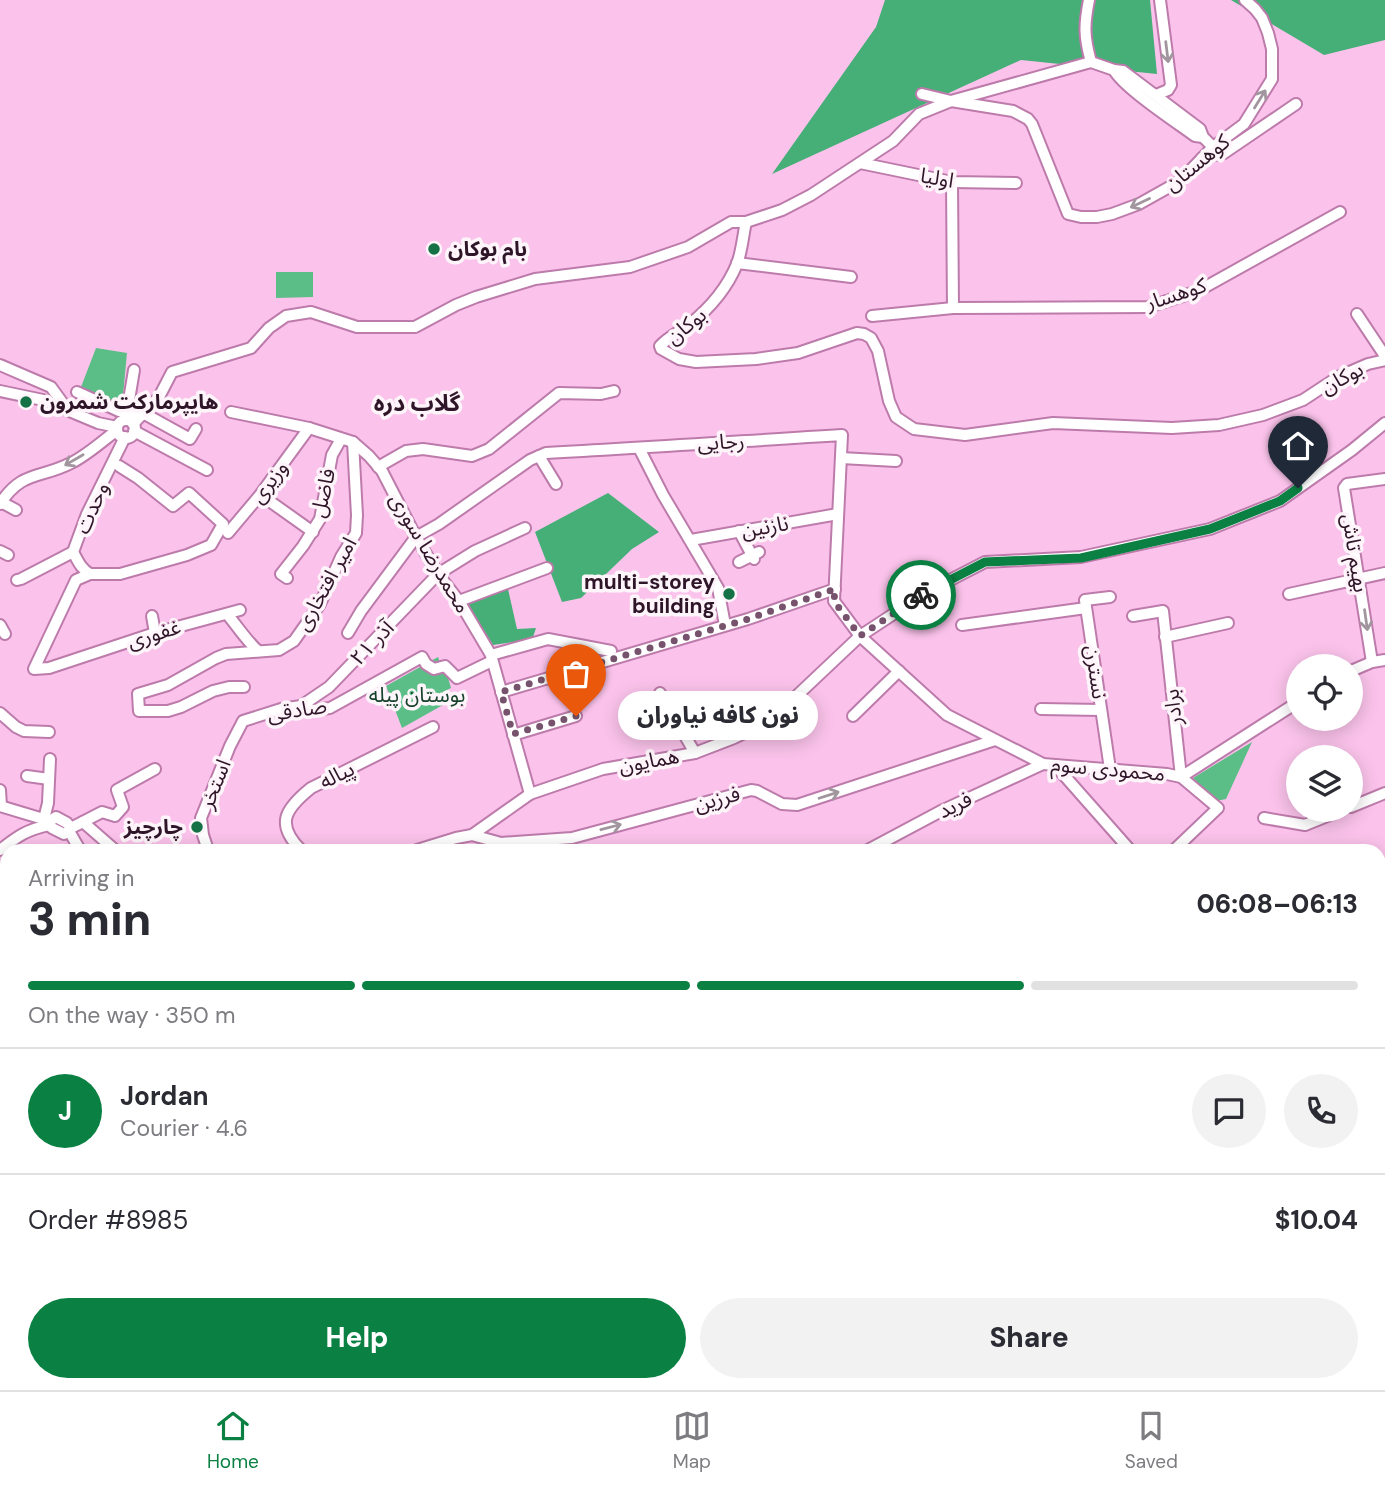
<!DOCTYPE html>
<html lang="en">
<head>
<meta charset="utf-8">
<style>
	:root { --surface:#fff; --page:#f2f2f3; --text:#2b2b33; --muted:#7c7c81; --line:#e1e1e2; --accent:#0b8043 }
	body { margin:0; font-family:"DM Sans","Noto Sans Arabic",sans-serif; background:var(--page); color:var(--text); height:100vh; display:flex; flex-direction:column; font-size:26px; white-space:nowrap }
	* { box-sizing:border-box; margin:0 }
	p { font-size:23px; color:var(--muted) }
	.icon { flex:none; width:38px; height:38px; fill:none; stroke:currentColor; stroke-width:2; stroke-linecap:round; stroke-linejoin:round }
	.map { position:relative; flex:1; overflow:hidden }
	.sheet { position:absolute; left:0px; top:844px; width:1386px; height:548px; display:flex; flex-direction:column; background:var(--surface); border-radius:21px 21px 0 0; box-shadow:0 4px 18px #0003 }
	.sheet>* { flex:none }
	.buttons { position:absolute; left:1286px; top:654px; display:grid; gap:14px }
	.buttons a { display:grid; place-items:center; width:77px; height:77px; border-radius:50%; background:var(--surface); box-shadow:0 4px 18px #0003; font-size:35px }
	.pin { position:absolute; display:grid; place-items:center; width:60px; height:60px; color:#fff; margin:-72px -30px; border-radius:50% 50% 50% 0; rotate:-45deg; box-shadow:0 0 7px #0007 }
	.pin .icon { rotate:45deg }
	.courier { position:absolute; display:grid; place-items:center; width:70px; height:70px; margin:-35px; border:5px solid #0b8043; border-radius:50%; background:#fff; color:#222; box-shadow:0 2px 9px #0007 }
	.bubble { position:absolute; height:49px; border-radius:24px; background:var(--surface); box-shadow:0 4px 18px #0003; font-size:23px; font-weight:800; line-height:49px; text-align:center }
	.overview em { font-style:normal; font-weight:800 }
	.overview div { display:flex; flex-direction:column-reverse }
	.overview { display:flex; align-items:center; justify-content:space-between; height:119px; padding:0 28px }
	h1 { font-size:46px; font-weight:800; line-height:52px }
	.bar { display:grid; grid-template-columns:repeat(4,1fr); gap:10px 7px; align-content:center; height:84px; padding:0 28px }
	.bar i { height:9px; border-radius:5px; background:var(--line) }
	.bar .active { background:var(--accent) }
	.bar p { grid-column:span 4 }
	.line { display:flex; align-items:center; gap:18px; padding:0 28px; border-top:2px solid var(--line) }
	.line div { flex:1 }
	.round { display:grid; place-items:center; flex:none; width:74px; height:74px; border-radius:37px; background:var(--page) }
	.cta { display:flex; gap:14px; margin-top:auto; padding:14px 28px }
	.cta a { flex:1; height:80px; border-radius:42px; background:var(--accent); color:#fff; font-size:28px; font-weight:800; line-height:80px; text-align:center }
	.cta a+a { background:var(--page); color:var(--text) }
	.tabs { display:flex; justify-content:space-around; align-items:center; height:98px; border-top:2px solid var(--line); background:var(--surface); font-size:19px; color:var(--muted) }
	.tabs a { display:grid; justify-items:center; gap:4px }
	.tabs .active { color:var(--accent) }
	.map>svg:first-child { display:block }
</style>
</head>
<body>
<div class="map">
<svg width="1385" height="1390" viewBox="0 0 1385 1390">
	<rect width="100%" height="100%" fill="#fbc3eb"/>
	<!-- green -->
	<g fill="#5bbe87">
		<polygon points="313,272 313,297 276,298 276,272"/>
		<polygon points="96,348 127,353 122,406 81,387"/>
		<polygon points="438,657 441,665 445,667 451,688 447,690 450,701 402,728 386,686"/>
		<polygon points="1252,742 1226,799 1216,801 1193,778"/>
	</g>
	<!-- forest -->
	<g fill="#46ae77">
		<polygon points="885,0 1150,0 1157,74 1021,60 772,174 876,27"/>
		<polygon points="1231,0 1385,0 1385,40 1324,55"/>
		<polygon points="608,493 659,532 632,549 581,598 562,602 535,532"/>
		<polygon points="508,589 517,629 536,628 533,637 520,641 493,645 467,604"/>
	</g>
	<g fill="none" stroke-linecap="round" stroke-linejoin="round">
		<!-- stream -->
		<polyline stroke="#14bbdc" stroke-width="2.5" points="0,1140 7,1151"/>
		<!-- river -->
		<polyline stroke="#14bbdc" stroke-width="14" points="178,1390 182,1384"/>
		<defs>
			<g id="minor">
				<path d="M1089,0C1084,25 1084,37 1091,62"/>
				<polyline points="1091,62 1114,70 1123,71 1200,129 1203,137 1213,147"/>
				<path d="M1114,70C1124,88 1176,122 1195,136L1203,137"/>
				<polyline points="922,94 951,101 1013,111 1028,119 1032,124 1068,214 1081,217 1097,217 1112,214 1139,204 1180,181 1213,147 1244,124 1272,79 1272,49 1268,33 1262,18 1255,9 1245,0"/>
				<polyline points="1156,95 1168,90 1171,85 1160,0"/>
				<polyline points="1202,158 1224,153 1296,104"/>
				<polyline points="860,163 952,182 1016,183"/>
				<polyline points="952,182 953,308 1148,307 1198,291 1340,212"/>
				<path d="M746,222C743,235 742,251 737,264C727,288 710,308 690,324C681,331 668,337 660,346L661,349L679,359L696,362L756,359L798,353L857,333L864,334L871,338L878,351L889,401L896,417L914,429L965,435L1053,423L1172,428L1219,425L1263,415L1303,400L1338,377L1368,364L1385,360"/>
				<polyline points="737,263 851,277"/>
				<polyline points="1357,314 1385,356"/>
				<polyline points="872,316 953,308"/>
				<polyline points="0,365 51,387 67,409"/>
				<polyline points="0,391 43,400 98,423 117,427"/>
				<polyline points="77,392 119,411 143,413 190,439 196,429"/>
				<polyline points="127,412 134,370"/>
				<polyline points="231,412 309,428 353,442 369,456 382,471 416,537 438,574 459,601 491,655 530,794"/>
				<circle cx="126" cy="429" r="9"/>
				<polyline points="133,424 159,397 172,372 251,348 269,328 286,316 311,312 357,327 415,327 456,305 476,297 535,279 630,267 688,247 731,222 746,222 782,210 811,195 893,141 919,114 951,101 1091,62"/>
				<polyline points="134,431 207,470"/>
				<polyline points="639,448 663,495 718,588 725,625"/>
				<polyline points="539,456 556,484"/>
				<polyline points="841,458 896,461"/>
				<polyline points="119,466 138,478 173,506 189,493 223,524 211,545 187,555 120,574 90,574 76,580 34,669 49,668 155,633 240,610"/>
				<polyline points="378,467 406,451 423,449 472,456 489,449 559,393 601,394 614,391"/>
				<polyline points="268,500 313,532"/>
				<polyline points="1,502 16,510"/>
				<path d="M0,504C22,470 40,479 71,463C86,456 104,440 117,430"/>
				<polyline points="739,531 754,559"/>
				<polyline points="228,533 260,495 309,428"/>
				<polyline points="691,540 838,514"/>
				<polyline points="0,551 8,555"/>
				<polyline points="739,562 759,552"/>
				<path d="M90,574C81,569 78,561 73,552L87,514L125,437"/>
				<polyline points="287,578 281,574 303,546 320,519 332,455 341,439"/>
				<polyline points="17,580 21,579 73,552"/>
				<polyline points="1289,594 1385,573"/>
				<polyline points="1110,597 1085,600 1110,769"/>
				<polyline points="459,601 547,568"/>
				<path d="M227,614C238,627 246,640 258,651"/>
				<polyline points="152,616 155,633"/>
				<polyline points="1133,616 1163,611 1181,777 1298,702"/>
				<polyline points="0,625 5,634"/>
				<polyline points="962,625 1086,608"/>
				<path d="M348,633L361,611L416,537L439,524L530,460L546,453C645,448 743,441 842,435L834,601L860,636L947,715L1043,764L1167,774L1181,777L1218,808L1174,850"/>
				<polyline points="1165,637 1228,623"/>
				<polyline points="491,655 548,639 611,651"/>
				<polyline points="1372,662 1344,488 1347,484 1385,479"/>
				<polyline points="1351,671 1372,662 1385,660"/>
				<polyline points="244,687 229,687 213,691 181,707 168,711 139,711 138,694 168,685 216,658 226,654 279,650 294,641 320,604 341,557 356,533 357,515 353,442"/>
				<polyline points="501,692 748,619 835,589"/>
				<polyline points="660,693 695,753"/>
				<polyline points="301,706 329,687 438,574 475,551 525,528"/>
				<polyline points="1041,709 1101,710"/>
				<polyline points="0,713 16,727 24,731 49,732"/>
				<polyline points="853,716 899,671"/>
				<polyline points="513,735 576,716"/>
				<polyline points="1055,765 1130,850"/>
				<polyline points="27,776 49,779"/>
				<polyline points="0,790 1,806"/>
				<polyline points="0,806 50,821"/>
				<polyline points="1351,807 1385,793"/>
				<polyline points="1264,818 1305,825 1342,810"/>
				<polyline points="44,819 48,803 50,759"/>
				<polyline points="50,821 49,825 52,828 64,834 69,831 71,828 102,812 115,816 123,807 117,790 155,769"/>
				<polyline points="50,821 56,817 67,823 71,828"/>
				<polyline points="83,822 115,850"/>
				<polyline points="69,831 80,850"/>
				<polyline points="472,835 501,843 572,838 751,790 757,791 782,804 797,805 995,740"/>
				<path d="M0,850C18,836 26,830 49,825"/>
				<polyline points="208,850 203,835 201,818 230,746 243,721 281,709 301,706 313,710 330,708 422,657 426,664 434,669 445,666 457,678 492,661"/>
				<path d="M301,850C275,824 285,809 311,788L433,727"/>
				<polyline points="417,850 456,838 472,835 530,794 603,769 695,753 734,738 770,721 860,636 927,592 985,562 1081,557 1210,529 1280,501 1352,450 1385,423"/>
				<polyline points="868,850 943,810 1043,764"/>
				<polyline points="1379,876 1385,872"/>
				<polyline points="1379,987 1385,985"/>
				<polyline points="0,1037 7,1039"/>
				<polyline points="1379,1100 1385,1095"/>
				<polyline points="1379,1144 1385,1152"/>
				<polyline points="0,1187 4,1183"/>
				<polyline points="0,1209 7,1212"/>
				<polyline points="0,1280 7,1289"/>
				<polyline points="225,1384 226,1390"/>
				<polyline points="267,1384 271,1390"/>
				<polyline points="363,1384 367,1390"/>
				<polyline points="491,1384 494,1390"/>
				<polyline points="615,1384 616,1385"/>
				<polyline points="624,1388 627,1384"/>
				<polyline points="1252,1389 1255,1384"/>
				<polyline points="115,1390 121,1384"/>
				<polyline points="300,1390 309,1384"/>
				<polyline points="404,1390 412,1384"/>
				<polyline points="511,1390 522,1384"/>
				<polyline points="669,1390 671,1384"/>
				<polyline points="763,1390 765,1384"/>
				<polyline points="895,1390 897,1384"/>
				<polyline points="1052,1390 1053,1384"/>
				<polyline points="1084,1390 1086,1384"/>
			</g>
			<g id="major">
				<polyline points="1379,1287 1385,1275"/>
				<polyline points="0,1380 7,1375"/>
				<polyline points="80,1384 87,1390"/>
				<polyline points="791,1384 804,1390"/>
				<polyline points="1324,1390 1327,1384"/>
			</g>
		</defs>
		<!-- minor casing -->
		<use href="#minor" stroke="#bd7bab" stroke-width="14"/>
		<!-- major casing -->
		<use href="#major" stroke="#a78b3b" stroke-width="18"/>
		<!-- minor -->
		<use href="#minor" stroke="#fff" stroke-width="10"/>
		<!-- major -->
		<use href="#major" stroke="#f1e08f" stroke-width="14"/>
	</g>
	<!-- one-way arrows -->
	<defs><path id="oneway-shaft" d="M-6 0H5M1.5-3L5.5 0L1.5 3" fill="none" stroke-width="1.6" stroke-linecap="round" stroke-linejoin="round" transform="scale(1.75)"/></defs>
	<g stroke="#a1969e">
		<use href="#oneway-shaft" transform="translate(1167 52) rotate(83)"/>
		<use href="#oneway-shaft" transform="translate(1260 99) rotate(-58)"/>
		<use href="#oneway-shaft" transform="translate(1140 203) rotate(155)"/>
		<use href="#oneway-shaft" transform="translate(74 460) rotate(150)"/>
		<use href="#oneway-shaft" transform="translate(1366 620) rotate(82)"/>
		<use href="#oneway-shaft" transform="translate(829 795) rotate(-18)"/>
		<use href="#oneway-shaft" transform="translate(611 827) rotate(-15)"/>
	</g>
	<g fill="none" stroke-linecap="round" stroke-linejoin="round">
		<!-- done -->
		<polyline stroke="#76526c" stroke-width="7" stroke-dasharray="0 12.6" points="576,716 513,734 501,692 748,619 835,589 834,601 860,636 921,595"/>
		<!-- route -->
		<polyline stroke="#0b8043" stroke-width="9" points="921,595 985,562 1081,558 1210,529 1280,501 1298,488"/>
	</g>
	<!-- markers -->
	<g fill="#157246" stroke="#fdf5fa" stroke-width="2.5">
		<circle cx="434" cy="249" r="7"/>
		<circle cx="26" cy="402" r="7"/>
		<circle cx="729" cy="594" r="7"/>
		<circle cx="197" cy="827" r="7"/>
	</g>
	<g text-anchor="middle" stroke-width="7" stroke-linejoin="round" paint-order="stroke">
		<!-- street labels -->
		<g font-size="21" fill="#2f1528" stroke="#fdf5fa">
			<text transform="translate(1197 163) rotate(-39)" y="7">کوهستان</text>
			<text transform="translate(937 178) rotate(10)" y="7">اولیا</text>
			<text transform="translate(1176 294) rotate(-18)" y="7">کوهسار</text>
			<text transform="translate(686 326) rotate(-39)" y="7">بوکان</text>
			<text transform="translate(1342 378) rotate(-28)" y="7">بوکان</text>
			<text transform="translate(721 442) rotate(-3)" y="7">رجایی</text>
			<text transform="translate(269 482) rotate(-53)" y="7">وزیری</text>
			<text transform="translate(323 493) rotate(-77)" y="7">فاضل</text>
			<text transform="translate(92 508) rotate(-66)" y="7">وحدت</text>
			<text transform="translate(765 527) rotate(-10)" y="7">نازنین</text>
			<text transform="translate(430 553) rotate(59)" y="7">محمدرضا سوری</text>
			<text transform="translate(1355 553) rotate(81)" y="7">بهیم تاش</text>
			<text transform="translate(326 584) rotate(-61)" y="7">امیر افتخاری</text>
			<text transform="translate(154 634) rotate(-17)" y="7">غفوری</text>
			<text transform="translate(372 643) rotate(-46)" y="7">۲۱ آذر</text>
			<text transform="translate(1096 672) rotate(82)" y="7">نسترن</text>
			<text transform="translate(1173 707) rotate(-96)" y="7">برادر</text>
			<text transform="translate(297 710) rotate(-9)" y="7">صادقی</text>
			<text transform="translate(649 761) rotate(-10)" y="7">همایون</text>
			<text transform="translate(1108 769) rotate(5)" y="7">محمودی سوم</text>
			<text transform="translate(337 775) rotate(-26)" y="7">پیاله</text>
			<text transform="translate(215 784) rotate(-68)" y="7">استخر</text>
			<text transform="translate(717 799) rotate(-15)" y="7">فرزین</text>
			<text transform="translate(955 805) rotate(-26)" y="7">فرید</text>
		</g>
		<!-- poi labels -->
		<g font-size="21" font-weight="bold" fill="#2f1528" stroke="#fdf5fa" text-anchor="start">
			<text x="448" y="256">بام بوکان</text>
			<text x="40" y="409">هایپرمارکت شمرون</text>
			<text x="715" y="589" text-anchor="end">multi-storey<tspan x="715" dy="24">building</tspan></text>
			<text x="183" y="834" text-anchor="end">چارچیز</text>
		</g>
		<!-- park labels -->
		<g font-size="21" fill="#17422b" stroke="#fdf5fa">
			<text x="417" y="702">بوستان پیله</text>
		</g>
		<!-- neighbourhood labels -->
		<g font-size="23" font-weight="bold" fill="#2f1528" stroke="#fdf5fa">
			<text x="417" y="411">گلاب دره</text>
		</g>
	</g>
</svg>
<div class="buttons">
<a><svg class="icon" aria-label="locate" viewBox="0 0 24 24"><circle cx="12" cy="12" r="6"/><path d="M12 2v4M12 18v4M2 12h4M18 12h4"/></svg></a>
<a><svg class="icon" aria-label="layers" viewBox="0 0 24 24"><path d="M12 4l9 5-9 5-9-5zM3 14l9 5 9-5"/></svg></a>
</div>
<div class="pin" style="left:576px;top:716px;background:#ea580c"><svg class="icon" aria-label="bag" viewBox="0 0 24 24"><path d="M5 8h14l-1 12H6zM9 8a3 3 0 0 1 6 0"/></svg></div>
<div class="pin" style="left:1298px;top:488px;background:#1f2937"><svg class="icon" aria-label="home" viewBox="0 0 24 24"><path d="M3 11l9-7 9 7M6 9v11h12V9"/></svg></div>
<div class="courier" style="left:921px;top:595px"><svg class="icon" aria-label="bike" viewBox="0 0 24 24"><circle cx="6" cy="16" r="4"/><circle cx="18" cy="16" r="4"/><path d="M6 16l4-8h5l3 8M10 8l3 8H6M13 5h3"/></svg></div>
<div class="bubble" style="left:618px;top:691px;width:200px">نون کافه نیاوران</div>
<section class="sheet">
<div class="overview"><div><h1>3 min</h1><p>Arriving in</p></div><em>06:08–06:13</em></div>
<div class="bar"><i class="active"></i><i class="active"></i><i class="active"></i><i></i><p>On the way · 350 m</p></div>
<div class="line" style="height:126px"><b class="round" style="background:var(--accent);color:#fff">J</b><div><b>Jordan</b><p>Courier · 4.6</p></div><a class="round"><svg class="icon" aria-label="chat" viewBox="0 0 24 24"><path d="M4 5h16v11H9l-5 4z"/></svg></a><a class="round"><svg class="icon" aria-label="phone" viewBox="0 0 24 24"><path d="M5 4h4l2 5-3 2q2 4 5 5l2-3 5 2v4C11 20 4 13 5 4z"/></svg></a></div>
<div class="line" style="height:91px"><div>Order #8985</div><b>$10.04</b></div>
<div class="cta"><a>Help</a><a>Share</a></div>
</section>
</div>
<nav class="tabs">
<a class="active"><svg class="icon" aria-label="home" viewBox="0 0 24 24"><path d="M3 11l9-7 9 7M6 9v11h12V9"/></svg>Home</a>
<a><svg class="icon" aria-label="map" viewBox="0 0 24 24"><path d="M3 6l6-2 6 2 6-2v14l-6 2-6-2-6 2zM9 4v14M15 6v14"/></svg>Map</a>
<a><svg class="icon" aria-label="saved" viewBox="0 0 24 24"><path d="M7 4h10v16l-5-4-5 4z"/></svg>Saved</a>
</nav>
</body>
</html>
